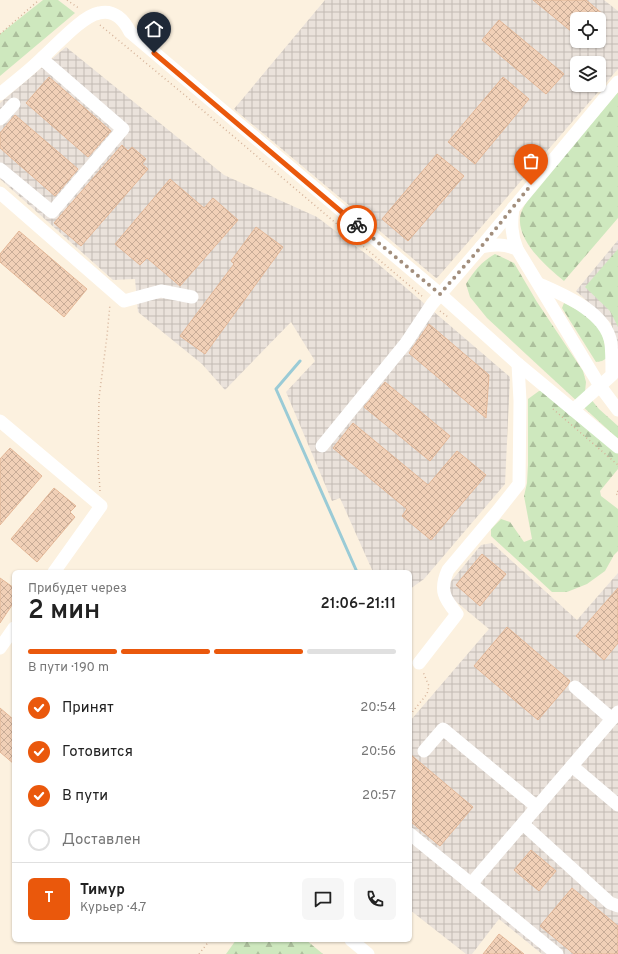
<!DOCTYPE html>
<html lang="ru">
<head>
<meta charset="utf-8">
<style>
	:root { --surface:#fff; --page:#f6f6f6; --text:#222; --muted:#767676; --line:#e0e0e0; --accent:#ea580c }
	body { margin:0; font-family:Overpass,sans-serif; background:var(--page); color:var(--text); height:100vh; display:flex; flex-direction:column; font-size:15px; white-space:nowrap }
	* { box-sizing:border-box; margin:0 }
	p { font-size:13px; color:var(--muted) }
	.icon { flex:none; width:22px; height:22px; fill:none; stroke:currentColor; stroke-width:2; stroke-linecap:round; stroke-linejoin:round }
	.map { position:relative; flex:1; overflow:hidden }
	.side { position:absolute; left:12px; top:570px; width:400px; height:372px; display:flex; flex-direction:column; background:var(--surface); border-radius:6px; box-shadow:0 1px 3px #0004 }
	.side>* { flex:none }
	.buttons { position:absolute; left:570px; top:12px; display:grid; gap:8px }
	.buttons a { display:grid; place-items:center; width:36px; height:36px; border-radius:6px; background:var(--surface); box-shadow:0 1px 3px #0004; font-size:20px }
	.pin { position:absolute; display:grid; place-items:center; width:34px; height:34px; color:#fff; margin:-41px -17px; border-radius:50% 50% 50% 0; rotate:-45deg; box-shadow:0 0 4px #0007 }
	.pin .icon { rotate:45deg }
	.courier { position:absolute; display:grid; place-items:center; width:40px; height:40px; margin:-20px; border:3px solid #ea580c; border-radius:50%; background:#fff; color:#222; box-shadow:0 1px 5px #0007 }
	.summary em { font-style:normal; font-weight:600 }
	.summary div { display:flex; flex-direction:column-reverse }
	.summary { display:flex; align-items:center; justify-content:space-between; height:68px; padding:0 16px }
	h1 { font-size:26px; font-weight:600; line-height:30px }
	.bar { display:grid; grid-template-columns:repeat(4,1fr); gap:6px 4px; align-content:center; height:48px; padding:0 16px }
	.bar i { height:5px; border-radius:3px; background:var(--line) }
	.bar .active { background:var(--accent) }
	.bar p { grid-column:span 4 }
	.line { display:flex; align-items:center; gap:10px; padding:0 16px; border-top:1px solid var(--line) }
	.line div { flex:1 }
	.round { display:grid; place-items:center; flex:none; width:42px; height:42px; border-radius:6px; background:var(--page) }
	ol { padding:0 16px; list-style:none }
	li { display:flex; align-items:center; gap:12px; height:44px }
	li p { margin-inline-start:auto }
	li .icon { padding:4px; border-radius:50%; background:var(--accent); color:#fff; stroke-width:4 }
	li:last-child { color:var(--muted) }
	li i { width:22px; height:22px; border:2px solid var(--line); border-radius:50% }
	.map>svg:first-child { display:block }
</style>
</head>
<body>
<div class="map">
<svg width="618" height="954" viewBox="0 0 618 954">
	<defs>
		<pattern id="industrial-grid" width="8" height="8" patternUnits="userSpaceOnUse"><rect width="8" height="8" fill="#eae2db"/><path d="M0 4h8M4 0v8" fill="none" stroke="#c2bab3"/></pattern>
		<pattern id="forest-firs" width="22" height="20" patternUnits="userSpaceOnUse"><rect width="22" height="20" fill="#cee8be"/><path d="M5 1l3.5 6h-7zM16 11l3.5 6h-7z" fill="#acbf9c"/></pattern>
		<pattern id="building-cross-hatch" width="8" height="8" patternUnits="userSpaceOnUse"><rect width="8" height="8" fill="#f1d0b7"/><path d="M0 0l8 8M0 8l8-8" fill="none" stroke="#c8ac97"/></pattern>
	</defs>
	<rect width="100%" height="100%" fill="#fcf1df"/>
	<!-- industrial -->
	<g fill="url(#industrial-grid)" fill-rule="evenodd">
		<path d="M325,0H604L618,11V69L437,278H436L234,109ZM577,19H599V41H577ZM577,63H599V85H577Z"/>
		<polygon points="66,47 224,175 317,217 370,257 510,377 505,484 424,579 410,589 410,572 373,572 340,498 332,501 286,392 315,361 291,322 225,390 202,364 138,312 135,279 113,280 0,179 0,103"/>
		<polygon points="618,240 618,366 611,323 576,291"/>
		<polygon points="492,543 577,620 618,573 618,954 542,954 499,919 472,954 466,954 410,910 410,721 489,629 447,594 448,585 481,545"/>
	</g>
	<!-- forest -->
	<g fill="url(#forest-firs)">
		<polygon points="43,0 58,0 75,13 0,76 0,34"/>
		<path d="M618,92V218L564,281C547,267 518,242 520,218C521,209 527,202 531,195Z"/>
		<polygon points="618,249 618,327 610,311 585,287"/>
		<path d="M495,254L514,263L537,302L583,371L586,382L585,392L599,409L618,426V439L487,318L470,297L466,284C474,271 481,262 495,254Z"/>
		<path d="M564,303C575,308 588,315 596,324C604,333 605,347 607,358L602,361L596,362L562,308Z"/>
		<polygon points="539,391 545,391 618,453 618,469 600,491 601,496 618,509 618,551 614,555 605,571 587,584 567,592 552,592 491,536 491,529 501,519 510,522 524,542 532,539 524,496 527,483 528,465 528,399"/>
		<polygon points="236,940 306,940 323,954 226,954"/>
	</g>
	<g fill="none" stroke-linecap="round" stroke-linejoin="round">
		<!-- stream -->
		<polyline stroke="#9acbd6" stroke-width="3" points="300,361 276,389 357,572"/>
	</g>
	<!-- building -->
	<g fill="url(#building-cross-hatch)" stroke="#e3b797">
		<polygon points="533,0 586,0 604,15 601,19 577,19 577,36"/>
		<polygon points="499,20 564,74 546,94 482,40"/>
		<polygon points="49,77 111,131 88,157 26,103"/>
		<polygon points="503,77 529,99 475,164 448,142"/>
		<polygon points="15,115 78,169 55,196 0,148 0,133"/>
		<polygon points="122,145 128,151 132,147 146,159 142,164 148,169 81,246 54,223"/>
		<polygon points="437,154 464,176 408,241 382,219"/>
		<polygon points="170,179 204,208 213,198 238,220 180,286 147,258 140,265 115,244"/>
		<polygon points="256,227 283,247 205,354 180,336 234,264 231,261"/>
		<polygon points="19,231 87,289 64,317 0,262 0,254"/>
		<polygon points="429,324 489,375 486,418 409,353"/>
		<polygon points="385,382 450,436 430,461 364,407"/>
		<polygon points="353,423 428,485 457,451 486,475 431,540 402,516 407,509 333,448"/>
		<polygon points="10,448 42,476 0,525 0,459"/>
		<polygon points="54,488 76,506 70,512 75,517 37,562 11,539"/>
		<polygon points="482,554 506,574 480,606 456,585"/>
		<polygon points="0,578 14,588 14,602 0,623"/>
		<polygon points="618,588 618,643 604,660 576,636"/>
		<polygon points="507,627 570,681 567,686 538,720 474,666"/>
		<polygon points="0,708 14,720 14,764 0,752"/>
		<polygon points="410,754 473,807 440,846 410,821"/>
		<polygon points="531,850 556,871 539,891 514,870"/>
		<polygon points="572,888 618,926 618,954 574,954 540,926"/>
		<polygon points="499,934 524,954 483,954"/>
	</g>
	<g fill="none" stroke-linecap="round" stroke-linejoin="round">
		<!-- path -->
		<g stroke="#d5b39a" stroke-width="1.5" stroke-dasharray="1 3" stroke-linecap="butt">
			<polyline points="67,0 80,9"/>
			<polyline points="100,25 187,97 423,297"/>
			<polyline points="0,34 39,0"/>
			<polyline points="440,311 448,317"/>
			<polyline points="553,409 618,465"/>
			<polyline points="100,491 98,459 99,398 107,336 110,304"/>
			<polyline points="618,491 616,494 618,495"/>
			<polyline points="410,715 427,694 429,686 423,672"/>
			<polyline points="199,954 210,940"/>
		</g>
		<!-- minor -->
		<g stroke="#fff" stroke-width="13">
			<path d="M0,94C14,82 29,71 42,58C56,46 82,16 99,13C114,9 124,20 130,32L440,294L518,364L618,447"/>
			<polyline points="0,119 14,104"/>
			<polyline points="0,169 52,212 123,129 42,59"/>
			<polyline points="0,193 124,301 161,291 192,297"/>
			<path d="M513,208C511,223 511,234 517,249L600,386L618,410"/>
			<path d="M481,247C494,244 504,244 517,249"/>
			<path d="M539,284C564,295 606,312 611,343C612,353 612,364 612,375L573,410"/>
			<polyline points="0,421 101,506 54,572"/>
			<polyline points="322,446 406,343 432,304 481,247 618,82"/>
			<polyline points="0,648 14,628"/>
			<path d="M419,663L457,614C444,598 439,590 448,570L496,513L519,484L520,401L518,364"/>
			<polyline points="575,687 612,719"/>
			<polyline points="424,751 443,729 537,807"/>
			<polyline points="572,766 618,805"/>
			<polyline points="523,824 610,903 618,906"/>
			<polyline points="410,834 557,954"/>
			<polyline points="471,884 618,712"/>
			<polyline points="351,940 368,954"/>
		</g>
	</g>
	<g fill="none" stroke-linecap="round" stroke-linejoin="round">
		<!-- done -->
		<polyline stroke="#a28e7c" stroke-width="4" stroke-dasharray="0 7.2" points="357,225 440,294 481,247 531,185"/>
		<!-- route -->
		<polyline stroke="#ea580c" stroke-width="5" points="154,53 357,225"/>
	</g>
</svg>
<div class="buttons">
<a><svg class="icon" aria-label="locate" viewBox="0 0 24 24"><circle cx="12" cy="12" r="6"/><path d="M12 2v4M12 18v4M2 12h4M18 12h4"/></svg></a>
<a><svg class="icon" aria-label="layers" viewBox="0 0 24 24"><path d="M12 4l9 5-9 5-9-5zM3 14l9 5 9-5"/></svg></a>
</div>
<div class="pin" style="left:531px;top:185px;background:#ea580c"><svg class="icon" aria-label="bag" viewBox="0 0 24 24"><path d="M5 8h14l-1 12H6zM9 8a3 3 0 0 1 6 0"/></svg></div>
<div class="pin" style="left:154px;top:53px;background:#1f2937"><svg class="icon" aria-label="home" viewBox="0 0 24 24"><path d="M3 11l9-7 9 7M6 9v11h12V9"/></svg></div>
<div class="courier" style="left:357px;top:225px"><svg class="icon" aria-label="bike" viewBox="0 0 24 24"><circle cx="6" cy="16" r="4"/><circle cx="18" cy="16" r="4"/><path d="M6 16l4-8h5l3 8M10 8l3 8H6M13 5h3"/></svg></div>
<section class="side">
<div class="summary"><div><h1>2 мин</h1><p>Прибудет через</p></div><em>21:06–21:11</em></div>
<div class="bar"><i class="active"></i><i class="active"></i><i class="active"></i><i></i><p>В пути · 190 m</p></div>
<ol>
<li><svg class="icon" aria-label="check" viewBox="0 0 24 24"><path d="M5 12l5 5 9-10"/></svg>Принят<p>20:54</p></li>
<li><svg class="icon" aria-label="check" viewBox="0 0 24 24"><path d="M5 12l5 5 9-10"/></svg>Готовится<p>20:56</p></li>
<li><svg class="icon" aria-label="check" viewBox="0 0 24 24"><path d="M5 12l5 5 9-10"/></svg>В пути<p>20:57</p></li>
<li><i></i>Доставлен</li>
</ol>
<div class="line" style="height:72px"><b class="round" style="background:var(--accent);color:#fff">Т</b><div><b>Тимур</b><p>Курьер · 4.7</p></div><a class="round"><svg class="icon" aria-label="chat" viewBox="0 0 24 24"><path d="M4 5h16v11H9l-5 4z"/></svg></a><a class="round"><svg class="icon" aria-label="phone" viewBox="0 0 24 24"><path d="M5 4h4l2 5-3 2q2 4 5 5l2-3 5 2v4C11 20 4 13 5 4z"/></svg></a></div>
</section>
</div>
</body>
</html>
